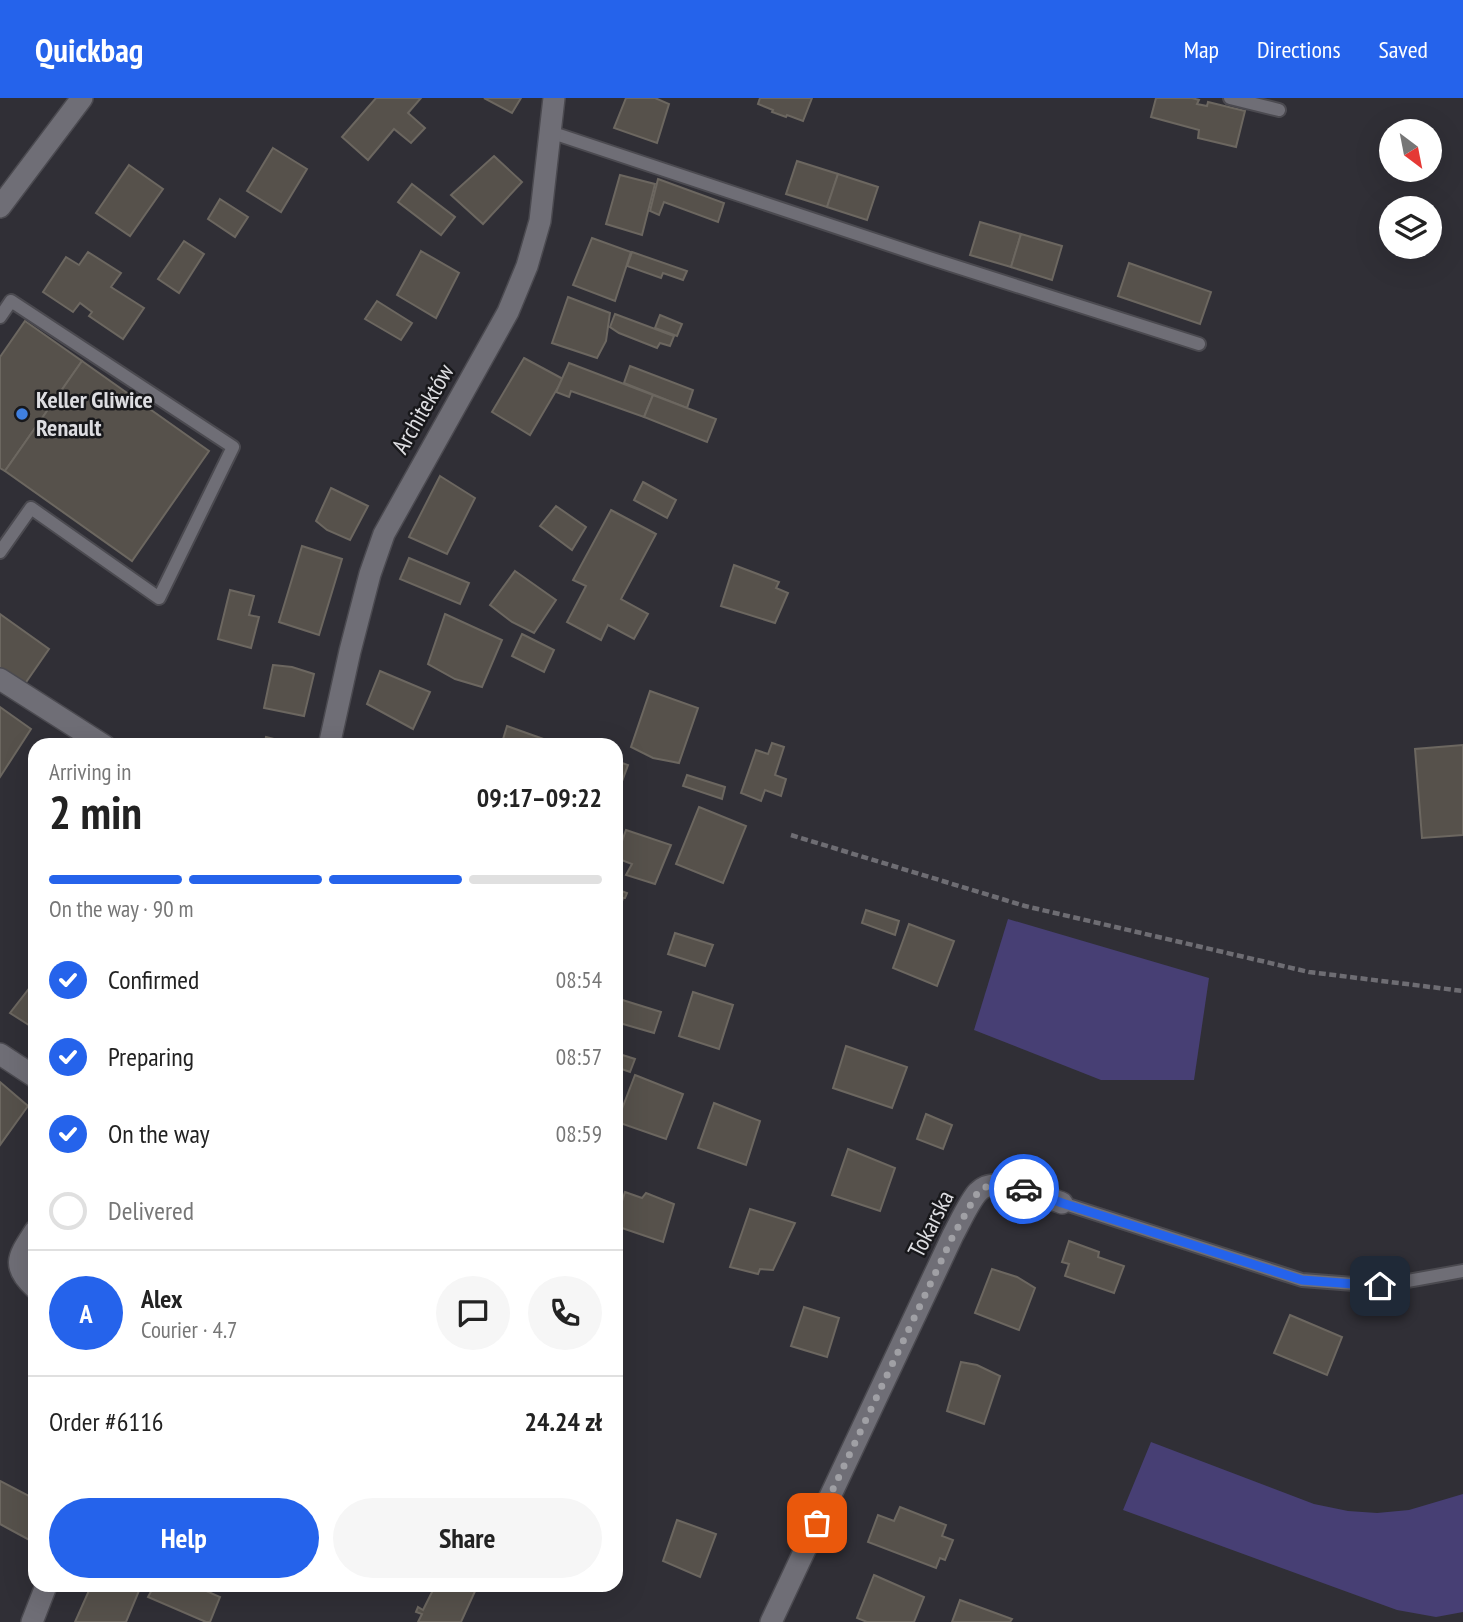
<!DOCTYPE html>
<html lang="en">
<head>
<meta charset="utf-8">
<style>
	:root { --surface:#fff; --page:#f6f6f6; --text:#222; --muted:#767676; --line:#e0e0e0; --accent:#2563eb }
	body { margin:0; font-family:"PT Sans Narrow",sans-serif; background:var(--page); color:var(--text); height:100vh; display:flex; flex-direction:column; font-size:26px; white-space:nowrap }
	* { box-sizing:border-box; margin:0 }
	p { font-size:23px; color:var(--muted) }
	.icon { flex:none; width:38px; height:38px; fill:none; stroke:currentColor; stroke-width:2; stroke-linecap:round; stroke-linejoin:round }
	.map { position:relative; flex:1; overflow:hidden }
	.drawer { position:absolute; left:28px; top:640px; width:595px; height:854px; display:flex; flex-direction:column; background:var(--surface); border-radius:21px; box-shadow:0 7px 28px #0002 }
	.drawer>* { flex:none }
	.needle { width:46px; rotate:148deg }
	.buttons { position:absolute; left:1379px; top:21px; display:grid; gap:14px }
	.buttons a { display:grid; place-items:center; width:63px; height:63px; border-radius:50%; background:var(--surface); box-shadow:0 7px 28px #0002; font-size:35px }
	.pin { position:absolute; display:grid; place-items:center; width:60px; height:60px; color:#fff; margin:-30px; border-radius:14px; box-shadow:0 4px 10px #0006 }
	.courier { position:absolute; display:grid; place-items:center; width:70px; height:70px; margin:-35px; border:5px solid #2563eb; border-radius:50%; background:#fff; color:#222; box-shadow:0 2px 9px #0007 }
	.head em { font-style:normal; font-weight:700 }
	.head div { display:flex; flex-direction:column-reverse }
	.head { display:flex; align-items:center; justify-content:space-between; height:119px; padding:0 21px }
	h1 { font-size:46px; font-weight:700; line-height:52px }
	.bar { display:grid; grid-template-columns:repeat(4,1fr); gap:10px 7px; align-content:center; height:84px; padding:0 21px }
	.bar i { height:9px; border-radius:5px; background:var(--line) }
	.bar .active { background:var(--accent) }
	.bar p { grid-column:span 4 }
	.line { display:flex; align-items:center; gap:18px; padding:0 21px; border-top:2px solid var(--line) }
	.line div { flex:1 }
	.round { display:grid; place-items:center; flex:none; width:74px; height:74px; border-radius:37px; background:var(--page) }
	ol { padding:0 21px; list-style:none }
	li { display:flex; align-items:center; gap:21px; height:77px }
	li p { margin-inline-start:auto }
	li .icon { padding:7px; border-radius:50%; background:var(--accent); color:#fff; stroke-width:4 }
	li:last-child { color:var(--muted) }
	li i { width:38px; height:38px; border:4px solid var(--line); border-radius:50% }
	.action { display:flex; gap:14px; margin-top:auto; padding:14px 21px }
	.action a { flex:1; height:80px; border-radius:42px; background:var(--accent); color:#fff; font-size:28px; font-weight:700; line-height:80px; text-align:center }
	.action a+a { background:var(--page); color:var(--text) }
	header { display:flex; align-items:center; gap:42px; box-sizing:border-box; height:98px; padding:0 35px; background:var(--accent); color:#fff }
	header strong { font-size:33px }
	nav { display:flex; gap:38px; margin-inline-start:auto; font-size:24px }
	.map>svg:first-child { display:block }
</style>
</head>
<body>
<header>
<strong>Quickbag</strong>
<nav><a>Map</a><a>Directions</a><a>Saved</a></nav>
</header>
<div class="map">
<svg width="1463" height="1524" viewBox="0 0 1463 1524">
	<rect width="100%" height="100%" fill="#302f36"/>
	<!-- green -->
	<g fill="#473f74">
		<polygon points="1008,821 1209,880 1194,982 1101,982 974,932"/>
		<polygon points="1151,1344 1314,1406 1348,1413 1377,1415 1409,1412 1463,1396 1463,1514 1436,1519 1397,1512 1123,1412"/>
	</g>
	<!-- building -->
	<g fill="#56514b" stroke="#6c6760" stroke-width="2">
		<polygon points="376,0 421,0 408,15 425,30 411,45 394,31 368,62 342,39"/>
		<polygon points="484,0 521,0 512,15"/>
		<polygon points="626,0 655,0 669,6 657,45 614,30"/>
		<polygon points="760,0 812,0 803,23 787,17 786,19 772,14 773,12 758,6"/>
		<polygon points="1156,0 1192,0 1199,2 1197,6 1207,8 1208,4 1245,13 1236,49 1198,40 1199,32 1151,19"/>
		<polygon points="273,50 307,71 281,114 247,93"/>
		<polygon points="494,58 522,84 483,126 451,97"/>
		<polygon points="797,63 838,76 827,109 786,96"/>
		<polygon points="129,67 163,91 130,138 96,115"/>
		<polygon points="838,76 878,89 867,122 827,109"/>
		<polygon points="620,77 655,86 642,137 606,126"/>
		<polygon points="658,81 724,105 718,124 664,104 659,117 650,113"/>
		<polygon points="412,86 455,119 441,137 398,104"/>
		<polygon points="220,101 248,119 235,139 208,121"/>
		<polygon points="980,124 1021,136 1011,169 970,157"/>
		<polygon points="1021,136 1062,148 1052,182 1011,169"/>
		<polygon points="592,140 631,154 615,203 573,187"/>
		<polygon points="184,143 204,156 179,195 158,181"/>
		<polygon points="421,153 459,175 436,220 397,197"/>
		<polygon points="88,154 121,175 111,189 144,210 123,241 89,218 92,214 80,205 73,214 43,194 66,159 79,167"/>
		<polygon points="632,154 687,173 683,182 663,175 661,180 627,168"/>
		<polygon points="1129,165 1211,194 1200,226 1118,198"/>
		<polygon points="568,199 610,215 606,243 597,260 552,245"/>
		<polygon points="377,203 412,225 401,242 365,221"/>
		<polygon points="615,216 674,238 670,248 660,245 657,250 619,235 610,229"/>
		<polygon points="660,217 682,226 677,238 655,230"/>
		<polygon points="25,223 82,263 5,373 0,370 0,259"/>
		<polygon points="524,260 563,281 530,337 492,314"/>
		<polygon points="82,263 209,353 132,463 5,373"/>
		<polygon points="569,265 653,297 644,319 571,293 569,299 556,294"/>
		<polygon points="630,268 693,292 687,310 624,285"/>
		<polygon points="653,297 716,321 707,344 644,319"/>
		<polygon points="440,378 475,400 447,456 409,439"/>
		<polygon points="643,384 676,402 667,420 634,402"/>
		<polygon points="331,390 368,408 350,442 327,432 316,423"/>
		<polygon points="556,408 586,429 572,452 540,428"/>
		<polygon points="611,412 656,436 621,501 648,516 634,541 608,527 601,542 567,524 586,488 573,482"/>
		<polygon points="302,448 342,461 319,537 279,524"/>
		<polygon points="409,460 469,485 460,506 400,481"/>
		<polygon points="734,467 779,484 776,490 788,495 775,525 721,508"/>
		<polygon points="515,473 556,502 534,535 512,524 490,507"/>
		<polygon points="230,492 254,498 249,517 259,519 251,550 218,541"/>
		<polygon points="0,516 49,551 24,587 0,570"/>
		<polygon points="445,516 502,542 482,589 455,581 428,566"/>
		<polygon points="522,536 554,552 544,574 512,558"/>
		<polygon points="273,567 292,569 314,576 304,618 264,610"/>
		<polygon points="380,573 430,594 413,631 367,606"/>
		<polygon points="650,593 698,610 679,665 653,660 631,649"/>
		<polygon points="0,609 31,631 0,679"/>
		<polygon points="507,628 549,643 548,648 501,648"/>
		<polygon points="266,639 298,647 298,648 264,648"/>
		<polygon points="772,645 784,649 775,677 786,681 781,698 765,692 761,703 741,695 756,652 768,656"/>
		<polygon points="1463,647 1463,737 1422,740 1415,651"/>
		<polygon points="616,663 628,667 621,686 616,685"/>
		<polygon points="687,677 725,689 722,701 683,688"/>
		<polygon points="699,709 746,728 723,785 676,766"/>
		<polygon points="626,732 671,747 655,786 626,777 632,766 616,760"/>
		<polygon points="616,791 627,795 625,800 623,800 621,807 616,805"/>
		<polygon points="866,812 899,823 895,837 862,825"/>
		<polygon points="909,826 954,843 937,888 893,870"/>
		<polygon points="675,835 713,847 705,868 668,856"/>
		<polygon points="35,883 35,931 10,915"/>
		<polygon points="693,894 733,907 719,951 679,938"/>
		<polygon points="616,900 661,914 654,935 616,924"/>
		<polygon points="846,948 907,969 892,1010 833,990"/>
		<polygon points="616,955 635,961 630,974 616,969"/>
		<polygon points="635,977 683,996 666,1041 617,1024"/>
		<polygon points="0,984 28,1008 0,1047"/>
		<polygon points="714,1005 760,1023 746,1067 698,1050"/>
		<polygon points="926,1016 952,1027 943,1051 917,1041"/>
		<polygon points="848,1051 895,1070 880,1113 832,1097"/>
		<polygon points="625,1094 642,1100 646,1095 674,1106 663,1144 616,1128 616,1122"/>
		<polygon points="750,1111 795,1125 773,1172 760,1171 758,1176 730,1169"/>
		<polygon points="1069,1143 1099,1154 1098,1159 1124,1168 1114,1195 1065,1178 1069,1166 1062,1164"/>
		<polygon points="992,1171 1017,1179 1035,1190 1019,1232 975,1215"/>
		<polygon points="804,1209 839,1220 827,1259 791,1248"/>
		<polygon points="1290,1217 1342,1239 1327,1277 1274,1255"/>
		<polygon points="961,1264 977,1267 1000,1278 984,1326 947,1313"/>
		<polygon points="0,1383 35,1401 35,1445 0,1426"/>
		<polygon points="900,1409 946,1427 942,1438 953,1442 945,1462 940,1460 936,1470 868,1444 878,1417 894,1423"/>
		<polygon points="677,1422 716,1436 700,1479 663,1463"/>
		<polygon points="874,1477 924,1499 914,1524 867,1524 857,1520"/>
		<polygon points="91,1488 141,1488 126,1524 75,1524"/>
		<polygon points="154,1488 195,1488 220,1499 210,1524 206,1524 148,1499"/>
		<polygon points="435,1488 468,1488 476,1491 461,1524 418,1524 422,1516 416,1514 418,1509 423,1512"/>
		<polygon points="960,1502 1012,1521 1010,1524 952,1524"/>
	</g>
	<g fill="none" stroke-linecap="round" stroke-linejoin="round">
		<defs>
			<g id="lane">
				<polyline points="1230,0 1279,12"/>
				<polyline points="550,34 929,160 1199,246"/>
				<polyline points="0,219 11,203 233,349 159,500 31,410 0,454"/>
				<polyline points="1062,1105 1302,1182 1380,1188 1463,1173"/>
			</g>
			<g id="street">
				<polyline points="0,581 105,648"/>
				<polyline points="0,956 35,979"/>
				<path d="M35,1133C19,1158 10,1167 35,1190"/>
				<path d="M771,1524L953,1137C959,1126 970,1102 978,1094C995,1075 1042,1098 1062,1105"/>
			</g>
			<g id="secondary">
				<polyline points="0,109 82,0"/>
				<polyline points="329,648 350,553 370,476 384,436 508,214 527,168 540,123 554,0"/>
				<polyline points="32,1524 46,1488"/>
			</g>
		</defs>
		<!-- lane casing -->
		<use href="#lane" stroke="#4b4a50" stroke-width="16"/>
		<!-- street casing -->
		<use href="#street" stroke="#4b4a50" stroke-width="24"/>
		<!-- secondary casing -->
		<use href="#secondary" stroke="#4b4a50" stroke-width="24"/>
		<!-- path -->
		<polyline stroke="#6e6d73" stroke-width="4.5" stroke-dasharray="7 3.5" stroke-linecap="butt" points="791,737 1025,808 1309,874 1463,893"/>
		<!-- lane -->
		<use href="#lane" stroke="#6f6e76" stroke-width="12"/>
		<!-- street -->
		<use href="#street" stroke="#6f6e76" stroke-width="21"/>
		<!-- secondary -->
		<use href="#secondary" stroke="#6f6e76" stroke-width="21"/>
	</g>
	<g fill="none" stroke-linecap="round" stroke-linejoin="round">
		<!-- done -->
		<polyline stroke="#a0a0a5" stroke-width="7" stroke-dasharray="0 12.6" points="817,1425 953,1138 979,1092 995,1085 1024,1091"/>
		<!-- route -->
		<polyline stroke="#2563eb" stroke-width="9" points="1024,1091 1062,1105 1302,1182 1380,1188"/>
	</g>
	<!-- markers -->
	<circle fill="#3f7fe0" stroke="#18181b" stroke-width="2.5" cx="22" cy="316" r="7"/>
	<g text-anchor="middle" stroke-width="5" stroke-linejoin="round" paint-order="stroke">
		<!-- poi labels -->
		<g font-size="24" font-weight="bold" fill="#dddde1" stroke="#18181b" text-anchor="start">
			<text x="36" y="310">Keller Gliwice<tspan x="36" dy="28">Renault</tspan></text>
		</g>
		<!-- street labels -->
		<g font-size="24" fill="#dddde1" stroke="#18181b">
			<text transform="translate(423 311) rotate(-60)" y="8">Architektów</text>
			<text transform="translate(931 1126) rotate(-63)" y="8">Tokarska</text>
		</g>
	</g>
</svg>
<div class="buttons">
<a><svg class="needle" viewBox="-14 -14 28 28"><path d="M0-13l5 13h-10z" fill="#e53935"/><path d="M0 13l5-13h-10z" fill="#767676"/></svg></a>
<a><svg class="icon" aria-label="layers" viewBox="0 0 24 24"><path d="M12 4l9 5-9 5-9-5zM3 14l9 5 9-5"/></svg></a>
</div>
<div class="pin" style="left:817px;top:1425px;background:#ea580c"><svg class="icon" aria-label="bag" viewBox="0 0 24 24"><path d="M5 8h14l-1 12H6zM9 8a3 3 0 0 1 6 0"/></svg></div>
<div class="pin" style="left:1380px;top:1188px;background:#1f2937"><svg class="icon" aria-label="home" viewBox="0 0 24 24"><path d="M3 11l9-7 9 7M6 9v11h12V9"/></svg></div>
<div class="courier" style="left:1024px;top:1091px"><svg class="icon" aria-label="car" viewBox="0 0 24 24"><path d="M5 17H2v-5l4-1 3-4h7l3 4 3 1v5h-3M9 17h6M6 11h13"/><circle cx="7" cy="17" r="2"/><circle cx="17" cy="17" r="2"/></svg></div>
<section class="drawer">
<div class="head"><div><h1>2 min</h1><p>Arriving in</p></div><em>09:17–09:22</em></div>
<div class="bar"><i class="active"></i><i class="active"></i><i class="active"></i><i></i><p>On the way · 90 m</p></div>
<ol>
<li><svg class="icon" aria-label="check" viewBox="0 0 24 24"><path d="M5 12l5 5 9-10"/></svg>Confirmed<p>08:54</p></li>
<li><svg class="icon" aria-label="check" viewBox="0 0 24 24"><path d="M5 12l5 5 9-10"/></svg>Preparing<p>08:57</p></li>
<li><svg class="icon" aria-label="check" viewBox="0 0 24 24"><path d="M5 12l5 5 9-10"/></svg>On the way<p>08:59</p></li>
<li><i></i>Delivered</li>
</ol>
<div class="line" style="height:126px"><b class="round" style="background:var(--accent);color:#fff">A</b><div><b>Alex</b><p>Courier · 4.7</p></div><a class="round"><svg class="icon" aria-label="chat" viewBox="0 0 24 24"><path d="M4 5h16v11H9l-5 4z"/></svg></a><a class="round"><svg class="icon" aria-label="phone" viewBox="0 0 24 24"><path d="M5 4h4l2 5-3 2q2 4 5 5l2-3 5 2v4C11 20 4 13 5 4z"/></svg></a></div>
<div class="line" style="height:91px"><div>Order #6116</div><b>24.24 zł</b></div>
<div class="action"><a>Help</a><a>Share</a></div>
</section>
</div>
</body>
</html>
